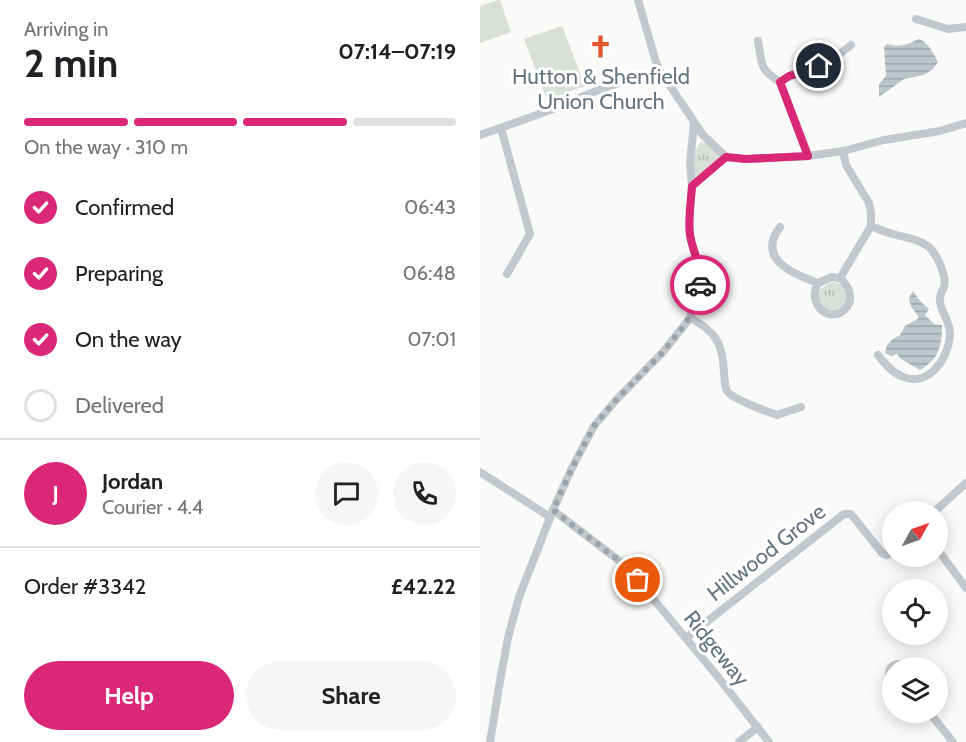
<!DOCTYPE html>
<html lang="en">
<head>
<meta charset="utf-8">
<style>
	:root { --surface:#fff; --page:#f6f6f6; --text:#202124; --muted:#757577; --line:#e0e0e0; --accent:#db2777 }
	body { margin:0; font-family:Cabin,sans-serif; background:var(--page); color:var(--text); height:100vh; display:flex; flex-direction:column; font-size:22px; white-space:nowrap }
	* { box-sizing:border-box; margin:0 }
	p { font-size:20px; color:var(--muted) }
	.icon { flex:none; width:33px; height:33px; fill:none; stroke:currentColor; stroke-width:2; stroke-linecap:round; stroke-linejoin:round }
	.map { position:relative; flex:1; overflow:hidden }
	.side { display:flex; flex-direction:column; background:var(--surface); width:480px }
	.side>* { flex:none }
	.needle { width:39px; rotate:50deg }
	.tools { position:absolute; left:402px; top:501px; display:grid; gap:12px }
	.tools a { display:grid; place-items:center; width:66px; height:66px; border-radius:50%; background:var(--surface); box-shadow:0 3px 15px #0003; font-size:30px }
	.pin { position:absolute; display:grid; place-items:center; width:51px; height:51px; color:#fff; margin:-26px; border:3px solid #fff; border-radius:50%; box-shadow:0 2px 6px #0007 }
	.courier { position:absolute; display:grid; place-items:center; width:60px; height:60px; margin:-30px; border:4px solid #db2777; border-radius:50%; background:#fff; color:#222; box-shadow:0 2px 8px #0007 }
	.headline em { font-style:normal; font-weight:700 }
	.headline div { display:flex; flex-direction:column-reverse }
	.headline { display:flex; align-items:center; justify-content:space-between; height:102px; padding:0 24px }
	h1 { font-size:39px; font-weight:700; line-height:45px }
	.bar { display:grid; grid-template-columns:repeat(4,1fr); gap:9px 6px; align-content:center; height:72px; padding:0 24px }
	.bar i { height:8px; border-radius:4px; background:var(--line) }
	.bar .active { background:var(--accent) }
	.bar p { grid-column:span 4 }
	.line { display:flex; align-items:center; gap:15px; padding:0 24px; border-top:2px solid var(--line) }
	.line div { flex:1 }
	.round { display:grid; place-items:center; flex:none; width:63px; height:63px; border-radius:32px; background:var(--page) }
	ol { padding:0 24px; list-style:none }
	li { display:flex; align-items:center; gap:18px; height:66px }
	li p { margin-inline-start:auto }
	li .icon { padding:6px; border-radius:50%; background:var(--accent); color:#fff; stroke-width:4 }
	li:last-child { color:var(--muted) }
	li i { width:33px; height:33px; border:3px solid var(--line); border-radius:50% }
	.cta { display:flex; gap:12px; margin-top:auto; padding:12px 24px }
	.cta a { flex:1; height:69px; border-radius:36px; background:var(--accent); color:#fff; font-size:24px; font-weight:700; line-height:69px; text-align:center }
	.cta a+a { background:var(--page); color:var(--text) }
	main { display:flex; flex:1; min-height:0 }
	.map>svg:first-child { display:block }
</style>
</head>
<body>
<main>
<section class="side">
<div class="headline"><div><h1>2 min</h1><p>Arriving in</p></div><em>07:14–07:19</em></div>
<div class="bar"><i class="active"></i><i class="active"></i><i class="active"></i><i></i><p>On the way · 310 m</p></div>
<ol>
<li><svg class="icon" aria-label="check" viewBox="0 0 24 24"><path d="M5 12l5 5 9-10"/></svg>Confirmed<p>06:43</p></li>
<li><svg class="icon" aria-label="check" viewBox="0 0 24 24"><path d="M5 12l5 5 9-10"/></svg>Preparing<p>06:48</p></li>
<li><svg class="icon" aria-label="check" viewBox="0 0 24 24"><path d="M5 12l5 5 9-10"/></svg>On the way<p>07:01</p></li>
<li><i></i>Delivered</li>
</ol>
<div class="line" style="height:108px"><b class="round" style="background:var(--accent);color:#fff">J</b><div><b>Jordan</b><p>Courier · 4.4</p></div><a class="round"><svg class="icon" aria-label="chat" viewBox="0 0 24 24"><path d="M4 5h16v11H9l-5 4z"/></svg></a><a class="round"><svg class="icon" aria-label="phone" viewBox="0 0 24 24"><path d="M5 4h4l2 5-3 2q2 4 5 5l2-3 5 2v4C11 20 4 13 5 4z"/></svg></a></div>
<div class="line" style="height:78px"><div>Order #3342</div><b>£42.22</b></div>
<div class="cta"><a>Help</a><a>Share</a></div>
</section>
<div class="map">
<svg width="486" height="742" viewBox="0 0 486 742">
	<defs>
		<pattern id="grass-tufts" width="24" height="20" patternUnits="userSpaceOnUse" patternTransform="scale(1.5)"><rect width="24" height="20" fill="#dadfd7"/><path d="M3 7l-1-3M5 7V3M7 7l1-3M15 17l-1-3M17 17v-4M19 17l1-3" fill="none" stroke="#b4b9b4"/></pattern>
		<pattern id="water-rules" width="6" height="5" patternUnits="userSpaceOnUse" patternTransform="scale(1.5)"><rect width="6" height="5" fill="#bbc7cb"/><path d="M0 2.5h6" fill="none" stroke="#9ca6aa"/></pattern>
	</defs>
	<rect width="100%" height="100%" fill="#fafaf8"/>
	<!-- grass -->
	<g fill="url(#grass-tufts)">
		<path d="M221,142L226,143L242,157L217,180L215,178C214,166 212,151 221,142Z"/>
		<path d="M354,282C368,286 367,293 366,305C343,324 324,288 354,282Z"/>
	</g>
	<!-- green -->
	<g fill="#dadfd7">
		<polygon points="18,0 20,0 31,32 0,43 0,6"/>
		<polygon points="82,26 105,86 67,100 44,39"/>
	</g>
	<!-- water -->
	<g fill="url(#water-rules)">
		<path d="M439,39C449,43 453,53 458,62L453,69L444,75L424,79L399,97V84L406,76L404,47L407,44C420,48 428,44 439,39Z"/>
		<path d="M433,291L440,301L449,309L445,315L454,324L462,325C462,346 459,359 440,370L421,359L417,354L411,356L405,353L407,345L413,339L420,335L425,326L439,318C434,308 431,310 429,298Z"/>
	</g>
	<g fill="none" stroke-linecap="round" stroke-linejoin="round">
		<!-- minor -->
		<g stroke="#c3c8cc" stroke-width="8">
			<polyline points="158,0 176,62 180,71 223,135 246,157 254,158 266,159 328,156 363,151 404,140 460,131 486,123"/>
			<polyline points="436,19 468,29 486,27"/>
			<path d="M278,41C282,64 279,69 300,82"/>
			<polyline points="21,128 50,234 27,274"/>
			<path d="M0,135C26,126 52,117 78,107C112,93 147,74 184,78"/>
			<polyline points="328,156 300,82 309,77 350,62 371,45"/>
			<polyline points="212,186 246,157"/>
			<path d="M391,226C398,229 405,232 413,234C426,238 441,239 451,249C458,257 467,277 464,287C462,292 459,295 460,300C460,312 471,321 470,336C468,359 448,389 421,376C412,372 404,363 398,355"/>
			<path d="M300,227C276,259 313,274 338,283L352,277L360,278L391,226V212L389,203L366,165L363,151"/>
			<path d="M338,283C334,291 333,298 338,306C353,328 387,303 360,278"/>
			<path d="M210,318C236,331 243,344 244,373C245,379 244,386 247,391C254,400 286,411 297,415L321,407"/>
			<polyline points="0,472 70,517"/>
			<polyline points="73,510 146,566 238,677 289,742"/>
			<polyline points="454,512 486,483"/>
			<polyline points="458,550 486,588"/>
			<polyline points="206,638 364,514 371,514 402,553 407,555 412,553"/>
			<path d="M412,680L409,675C409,669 412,665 418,664L425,668"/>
			<polyline points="449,712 473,742"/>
			<polyline points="10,742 21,675 28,638 39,597 73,510 92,468 114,426 137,399 183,352 210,318 221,282 219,269 210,237 209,226 212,186 210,163 214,123"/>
			<polyline points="259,742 278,727"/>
		</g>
	</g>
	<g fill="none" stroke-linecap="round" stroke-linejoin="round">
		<!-- done -->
		<polyline stroke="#99a4ac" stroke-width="6" stroke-dasharray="0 10.8" points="158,580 146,566 73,510 92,468 114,426 137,399 183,352 207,322 220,285"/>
		<!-- route -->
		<path stroke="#db2777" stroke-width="8" d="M220,285C223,268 212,251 210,234C208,218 211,202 212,186L246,157L266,159L328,156L300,82L309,76L339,66"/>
	</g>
	<!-- icons -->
	<defs>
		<symbol id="church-bare" viewBox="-9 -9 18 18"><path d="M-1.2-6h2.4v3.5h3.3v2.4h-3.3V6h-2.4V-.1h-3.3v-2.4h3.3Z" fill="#e4572e" stroke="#fff" stroke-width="2.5" paint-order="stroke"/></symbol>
	</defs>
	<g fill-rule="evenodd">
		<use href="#church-bare" x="104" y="30" width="33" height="33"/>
	</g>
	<g text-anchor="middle" stroke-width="6" stroke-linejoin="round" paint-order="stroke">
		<!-- poi labels -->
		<g font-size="22" fill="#657683" stroke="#fff">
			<text x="121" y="84">Hutton &amp; Shenfield<tspan x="121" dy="25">Union Church</tspan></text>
		</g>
		<!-- street labels -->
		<g font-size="22" fill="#657683" stroke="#fff">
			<text transform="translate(286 552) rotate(-38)" y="8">Hillwood Grove</text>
			<text transform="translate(237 648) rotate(51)" y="8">Ridgeway</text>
		</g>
	</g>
</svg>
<div class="tools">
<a><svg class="needle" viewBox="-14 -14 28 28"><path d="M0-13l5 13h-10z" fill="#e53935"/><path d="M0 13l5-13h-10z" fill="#757577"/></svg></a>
<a><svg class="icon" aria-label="locate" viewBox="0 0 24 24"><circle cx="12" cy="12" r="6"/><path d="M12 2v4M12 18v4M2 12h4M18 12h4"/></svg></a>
<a><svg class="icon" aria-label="layers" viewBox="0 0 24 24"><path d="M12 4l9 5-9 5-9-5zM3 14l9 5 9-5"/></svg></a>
</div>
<div class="pin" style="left:158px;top:580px;background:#ea580c"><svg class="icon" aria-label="bag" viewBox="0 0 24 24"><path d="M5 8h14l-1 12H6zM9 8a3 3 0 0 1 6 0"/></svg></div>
<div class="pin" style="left:339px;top:66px;background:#1f2937"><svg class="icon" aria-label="home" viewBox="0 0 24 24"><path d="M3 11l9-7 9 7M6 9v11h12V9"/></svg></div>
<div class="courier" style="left:220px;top:285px"><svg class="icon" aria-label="car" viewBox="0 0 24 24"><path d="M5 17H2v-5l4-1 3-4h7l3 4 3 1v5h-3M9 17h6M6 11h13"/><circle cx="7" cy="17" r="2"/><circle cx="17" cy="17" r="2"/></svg></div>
</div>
</main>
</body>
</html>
